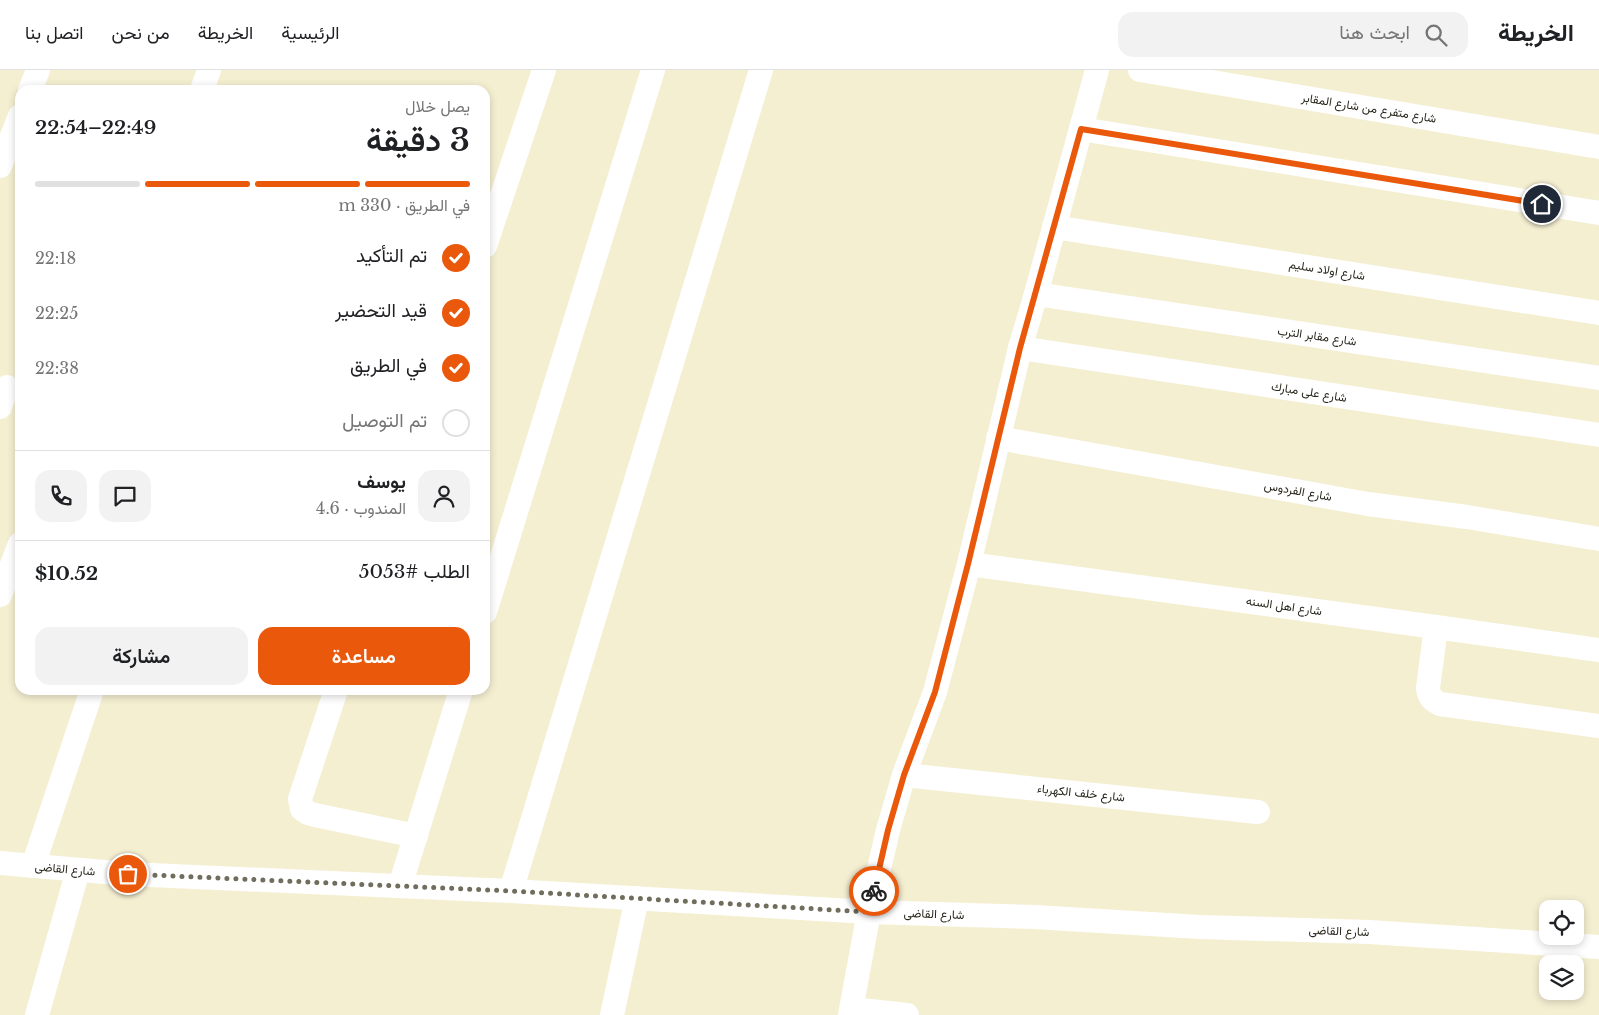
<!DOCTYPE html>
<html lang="ar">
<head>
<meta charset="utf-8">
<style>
	:root { --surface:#fff; --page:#f2f2f2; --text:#202124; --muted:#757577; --line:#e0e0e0; --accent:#ea580c }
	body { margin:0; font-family:"Libre Baskerville",Vazirmatn,serif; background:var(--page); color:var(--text); direction:rtl; height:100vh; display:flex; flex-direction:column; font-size:19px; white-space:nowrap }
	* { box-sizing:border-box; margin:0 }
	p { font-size:16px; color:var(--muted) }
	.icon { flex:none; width:28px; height:28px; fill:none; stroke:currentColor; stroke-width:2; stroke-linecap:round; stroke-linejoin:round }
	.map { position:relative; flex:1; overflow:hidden; direction:ltr }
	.side { position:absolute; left:15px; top:15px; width:475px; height:610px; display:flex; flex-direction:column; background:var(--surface); border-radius:15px; box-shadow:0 2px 8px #0003; direction:rtl }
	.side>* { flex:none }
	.tools { position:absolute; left:1539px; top:830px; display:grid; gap:10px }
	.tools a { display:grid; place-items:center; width:45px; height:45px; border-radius:10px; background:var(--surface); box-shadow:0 2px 8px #0003; font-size:25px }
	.pin { position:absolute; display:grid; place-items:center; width:42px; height:42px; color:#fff; margin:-21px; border:2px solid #fff; border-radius:50%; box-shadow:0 1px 5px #0007 }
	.courier { position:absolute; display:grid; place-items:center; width:50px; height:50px; margin:-25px; border:4px solid #ea580c; border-radius:50%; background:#fff; color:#222; box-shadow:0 1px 6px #0007 }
	.headline em { font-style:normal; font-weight:600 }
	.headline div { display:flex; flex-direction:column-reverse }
	.headline { display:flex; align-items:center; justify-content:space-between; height:85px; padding:0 20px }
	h1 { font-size:32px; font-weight:600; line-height:38px }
	.bar { display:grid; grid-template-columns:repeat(4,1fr); gap:8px 5px; align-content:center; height:60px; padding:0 20px }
	.bar i { height:6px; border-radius:4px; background:var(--line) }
	.bar .on { background:var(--accent) }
	.bar p { grid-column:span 4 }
	.line { display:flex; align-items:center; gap:12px; padding:0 20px; border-top:1px solid var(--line) }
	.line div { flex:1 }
	.round { display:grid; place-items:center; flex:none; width:52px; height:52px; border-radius:15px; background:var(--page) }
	ol { padding:0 20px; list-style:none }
	li { display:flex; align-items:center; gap:15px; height:55px }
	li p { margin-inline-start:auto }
	li .icon { padding:5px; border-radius:50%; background:var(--accent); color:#fff; stroke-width:4 }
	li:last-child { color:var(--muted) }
	li i { width:28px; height:28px; border:2px solid var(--line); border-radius:50% }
	.action { display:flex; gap:10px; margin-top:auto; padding:10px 20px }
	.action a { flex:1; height:58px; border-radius:15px; background:var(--accent); color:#fff; font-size:20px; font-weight:600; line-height:58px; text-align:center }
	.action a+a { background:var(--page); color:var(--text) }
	header { display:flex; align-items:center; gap:30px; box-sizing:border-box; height:70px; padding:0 25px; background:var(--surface); border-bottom:1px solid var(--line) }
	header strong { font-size:24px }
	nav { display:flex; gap:28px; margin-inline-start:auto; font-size:18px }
	.search { width:350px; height:45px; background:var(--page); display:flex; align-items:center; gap:12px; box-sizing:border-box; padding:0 18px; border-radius:15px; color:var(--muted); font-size:19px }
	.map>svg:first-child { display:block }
</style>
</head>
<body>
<header>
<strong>الخريطة</strong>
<div class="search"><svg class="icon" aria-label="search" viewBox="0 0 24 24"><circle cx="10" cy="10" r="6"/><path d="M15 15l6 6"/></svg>ابحث هنا</div>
<nav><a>الرئيسية</a><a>الخريطة</a><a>من نحن</a><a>اتصل بنا</a></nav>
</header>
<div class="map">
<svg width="1599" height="945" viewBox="0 0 1599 945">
	<rect width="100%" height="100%" fill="#f5efd2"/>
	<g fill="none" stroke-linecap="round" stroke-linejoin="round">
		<!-- street -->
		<g stroke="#fff" stroke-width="24">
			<polyline points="1140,0 1599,77"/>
			<polyline points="30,20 38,0"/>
			<polyline points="202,20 209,0"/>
			<polyline points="1081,59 1599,143"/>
			<polyline points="0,96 20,46"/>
			<polyline points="1054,157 1599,243"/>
			<polyline points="485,176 544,0"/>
			<polyline points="1036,224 1599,308"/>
			<polyline points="1020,278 1599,365"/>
			<polyline points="0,337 7,317"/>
			<polyline points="998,368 1368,434 1467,447 1599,469"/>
			<polyline points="969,494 1436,557 1599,580"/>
			<polyline points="0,525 20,474"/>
			<polyline points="485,542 653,0"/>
			<path d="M1436,557L1428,618C1429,627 1432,630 1440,634L1599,656"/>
			<polyline points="336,620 300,729 302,739 308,743 315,745 416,766"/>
			<polyline points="904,705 1258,742"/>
			<polyline points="0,793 128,804 511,821 869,842 1034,847 1200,857 1369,862 1599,877"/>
			<polyline points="33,796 92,620"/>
			<polyline points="400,816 461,620"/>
			<polyline points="511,821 761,0"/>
			<polyline points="852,939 907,945"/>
			<polyline points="37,945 78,800"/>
			<polyline points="612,945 637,828"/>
			<polyline points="850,945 869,842 888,760 904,705 935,622 969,494 1020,278 1036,224 1097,0"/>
		</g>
	</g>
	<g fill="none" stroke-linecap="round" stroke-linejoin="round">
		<!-- done -->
		<polyline stroke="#706d5c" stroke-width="5" stroke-dasharray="0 9" points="128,804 511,821 869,842 874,821"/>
		<!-- route -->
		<polyline stroke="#ea580c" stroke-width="6" points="874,821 888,760 904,705 935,622 968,494 1020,278 1081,59 1542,134"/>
	</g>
	<g text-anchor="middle" stroke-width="4.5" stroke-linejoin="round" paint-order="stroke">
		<!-- street labels -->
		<g font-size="12" fill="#29271c" stroke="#fff">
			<text transform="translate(1369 38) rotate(9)" y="4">شارع متفرع من شارع المقابر</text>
			<text transform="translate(1327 200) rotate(9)" y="4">شارع اولاد سليم</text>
			<text transform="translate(1317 266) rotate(8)" y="4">شارع مقابر الترب</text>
			<text transform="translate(1309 322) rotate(9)" y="4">شارع على مبارك</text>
			<text transform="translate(1298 421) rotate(10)" y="4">شارع الفردوس</text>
			<text transform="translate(1284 536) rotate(8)" y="4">شارع اهل السنه</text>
			<text transform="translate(1081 723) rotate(6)" y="4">شارع خلف الكهرباء</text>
			<text transform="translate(65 799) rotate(5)" y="4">شارع القاضى</text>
			<text transform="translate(934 844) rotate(2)" y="4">شارع القاضى</text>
			<text transform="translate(1339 861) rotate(2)" y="4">شارع القاضى</text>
		</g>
	</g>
</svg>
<div class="tools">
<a><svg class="icon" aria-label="locate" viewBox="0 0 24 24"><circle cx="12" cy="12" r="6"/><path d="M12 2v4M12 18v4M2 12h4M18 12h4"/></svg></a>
<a><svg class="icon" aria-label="layers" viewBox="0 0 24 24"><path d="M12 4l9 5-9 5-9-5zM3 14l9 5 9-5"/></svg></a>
</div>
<div class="pin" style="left:128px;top:804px;background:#ea580c"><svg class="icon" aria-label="bag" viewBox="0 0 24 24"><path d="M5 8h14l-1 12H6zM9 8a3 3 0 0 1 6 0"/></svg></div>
<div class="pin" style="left:1542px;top:134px;background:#1f2937"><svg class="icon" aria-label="home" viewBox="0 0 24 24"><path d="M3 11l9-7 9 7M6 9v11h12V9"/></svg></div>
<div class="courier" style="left:874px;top:821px"><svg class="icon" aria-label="bike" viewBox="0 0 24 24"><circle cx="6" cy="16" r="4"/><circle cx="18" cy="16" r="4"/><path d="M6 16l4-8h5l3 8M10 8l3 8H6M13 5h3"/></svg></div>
<section class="side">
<div class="headline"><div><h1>3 دقيقة</h1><p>يصل خلال</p></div><em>22:49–22:54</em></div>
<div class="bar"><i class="on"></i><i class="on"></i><i class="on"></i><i></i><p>في الطريق · 330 m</p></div>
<ol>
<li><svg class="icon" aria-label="check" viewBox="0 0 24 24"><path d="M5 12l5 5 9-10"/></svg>تم التأكيد<p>22:18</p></li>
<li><svg class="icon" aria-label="check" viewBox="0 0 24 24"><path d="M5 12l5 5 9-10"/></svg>قيد التحضير<p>22:25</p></li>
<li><svg class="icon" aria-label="check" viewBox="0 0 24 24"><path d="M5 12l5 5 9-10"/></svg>في الطريق<p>22:38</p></li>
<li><i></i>تم التوصيل</li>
</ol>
<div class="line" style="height:90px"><a class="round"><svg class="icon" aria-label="person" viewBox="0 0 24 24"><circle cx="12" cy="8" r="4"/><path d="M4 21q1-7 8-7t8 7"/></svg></a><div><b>يوسف</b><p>المندوب · 4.6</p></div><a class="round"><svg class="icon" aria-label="chat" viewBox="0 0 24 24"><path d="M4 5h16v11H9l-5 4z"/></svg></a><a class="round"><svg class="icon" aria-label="phone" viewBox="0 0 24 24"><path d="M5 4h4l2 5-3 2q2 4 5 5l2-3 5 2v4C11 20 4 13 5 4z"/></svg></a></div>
<div class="line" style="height:65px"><div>الطلب #5053</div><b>$10.52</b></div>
<div class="action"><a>مساعدة</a><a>مشاركة</a></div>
</section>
</div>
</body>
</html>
